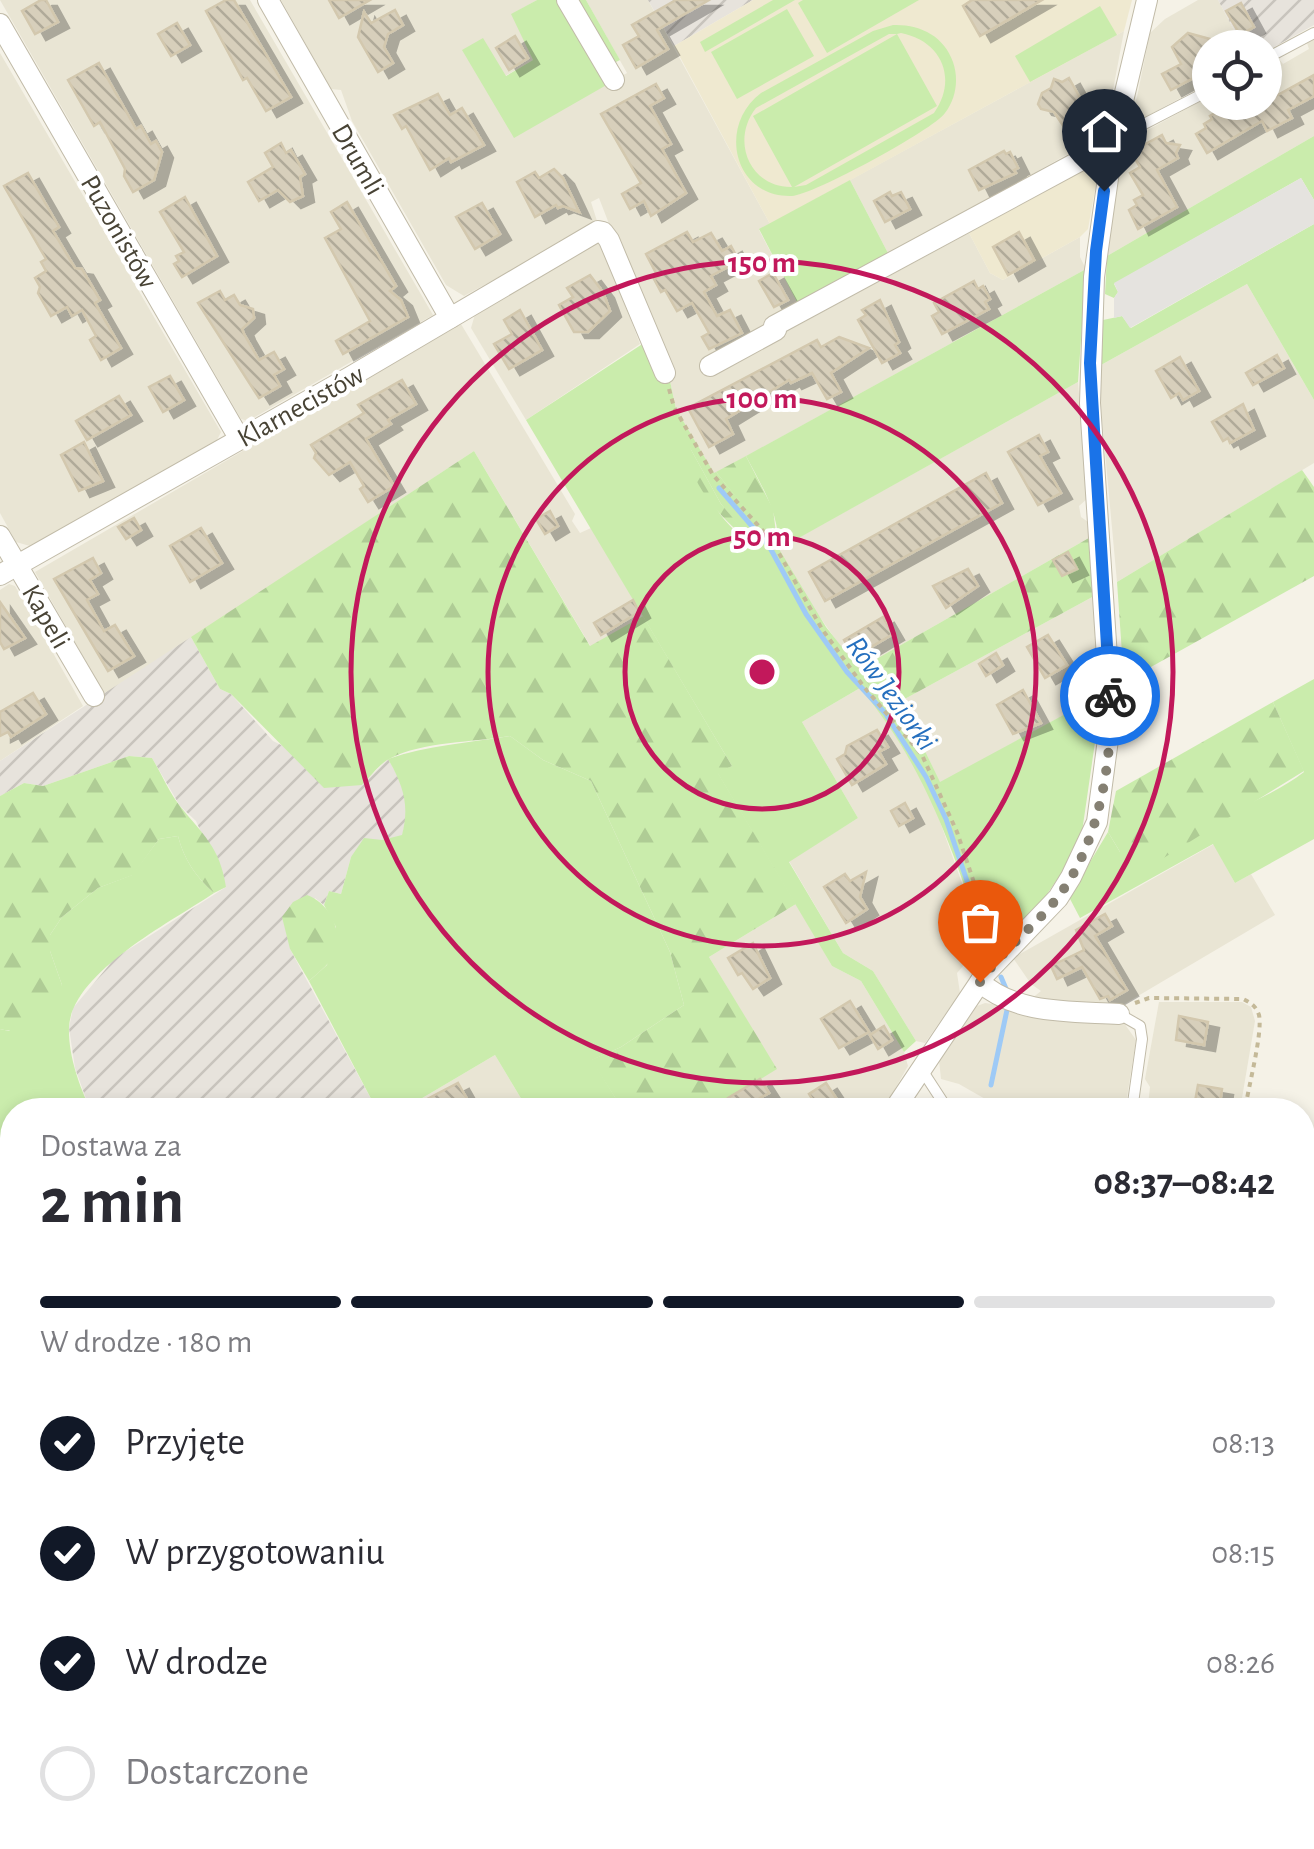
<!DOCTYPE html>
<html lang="pl">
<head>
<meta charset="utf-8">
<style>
	:root { --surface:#fff; --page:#f7f7f7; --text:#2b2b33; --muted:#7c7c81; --line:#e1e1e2; --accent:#111827 }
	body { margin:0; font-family:"Alegreya Sans",sans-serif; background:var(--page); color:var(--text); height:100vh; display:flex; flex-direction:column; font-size:38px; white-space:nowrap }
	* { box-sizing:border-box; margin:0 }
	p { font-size:32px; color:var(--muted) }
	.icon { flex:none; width:55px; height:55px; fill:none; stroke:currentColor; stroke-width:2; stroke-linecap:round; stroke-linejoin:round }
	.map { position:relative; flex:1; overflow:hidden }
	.details { position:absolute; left:0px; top:1098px; width:1315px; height:752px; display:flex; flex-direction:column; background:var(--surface); border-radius:40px 40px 0 0; box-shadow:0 5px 15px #0003 }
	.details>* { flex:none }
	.buttons { position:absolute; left:1192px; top:30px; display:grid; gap:20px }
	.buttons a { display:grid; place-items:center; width:90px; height:90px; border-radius:50%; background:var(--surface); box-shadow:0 5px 15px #0003; font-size:50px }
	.pin { position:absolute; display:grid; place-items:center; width:85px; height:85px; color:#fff; margin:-102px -42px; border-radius:50% 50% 50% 0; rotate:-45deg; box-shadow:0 0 10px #0007 }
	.pin .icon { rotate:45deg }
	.courier { position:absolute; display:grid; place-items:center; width:100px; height:100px; margin:-50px; border:8px solid #1a73e8; border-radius:50%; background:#fff; color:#222; box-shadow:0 2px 12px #0007 }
	.summary em { font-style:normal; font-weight:700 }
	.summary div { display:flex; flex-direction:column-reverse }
	.summary { display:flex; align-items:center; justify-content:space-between; height:170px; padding:0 40px }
	h1 { font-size:65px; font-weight:700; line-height:75px }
	.bar { display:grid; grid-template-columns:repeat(4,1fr); gap:15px 10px; align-content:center; height:120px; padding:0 40px }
	.bar i { height:12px; border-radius:8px; background:var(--line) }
	.bar .current { background:var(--accent) }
	.bar p { grid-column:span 4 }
	ol { padding:0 40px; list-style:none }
	li { display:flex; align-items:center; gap:30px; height:110px }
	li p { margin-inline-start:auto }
	li .icon { padding:10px; border-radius:50%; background:var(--accent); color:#fff; stroke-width:4 }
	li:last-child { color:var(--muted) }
	li i { width:55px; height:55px; border:5px solid var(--line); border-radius:50% }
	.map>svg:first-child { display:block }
</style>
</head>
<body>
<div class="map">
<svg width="1314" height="1849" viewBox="0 0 1314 1849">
	<defs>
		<pattern id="industrial-furrows" width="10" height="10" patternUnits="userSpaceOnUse" patternTransform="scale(2.5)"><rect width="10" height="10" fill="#e7e3dc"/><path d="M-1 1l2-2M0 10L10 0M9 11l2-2" fill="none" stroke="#c8c4bd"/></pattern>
		<pattern id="forest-firs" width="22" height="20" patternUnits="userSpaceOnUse" patternTransform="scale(2.5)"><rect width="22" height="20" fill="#caecac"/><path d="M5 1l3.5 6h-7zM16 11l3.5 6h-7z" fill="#afcc95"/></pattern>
		<pattern id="building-back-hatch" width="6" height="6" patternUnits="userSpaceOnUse" patternTransform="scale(2.5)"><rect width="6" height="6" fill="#d7cfbb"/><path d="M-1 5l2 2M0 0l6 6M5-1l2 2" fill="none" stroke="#b0aa99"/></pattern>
		<filter id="shadow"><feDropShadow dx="11" dy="6" stdDeviation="0" flood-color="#0004"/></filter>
	</defs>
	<rect width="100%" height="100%" fill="#f5f2e7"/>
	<!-- residential -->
	<g fill="#e9e5d4">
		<polygon points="0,0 250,0 433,315 248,421 241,419"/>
		<polygon points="281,0 537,0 512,14 533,60 505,76 466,56 564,108 627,73 586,0 648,0 770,224 759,230 798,304 763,323 766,329 713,371 969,233 990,273 1003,280 1080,237 1080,257 1086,269 714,474 676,409 670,381 599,198 591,202 597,221 545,252 464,296 446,285 352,121 341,90 331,89"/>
		<polygon points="1198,0 1218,0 1243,47 1210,48 1210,82 1125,128 1137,97 1150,33 1165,19"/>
		<polygon points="1124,31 1105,133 889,255 850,180"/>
		<polygon points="1314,39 1314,136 1107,256 1122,144 1210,96 1210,102 1265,102 1265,66 1279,59 1283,64 1309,49 1307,43"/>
		<polygon points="0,53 221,432 216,442 30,546 16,542 0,513"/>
		<polygon points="600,240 640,344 526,420 471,328 476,311"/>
		<polygon points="1247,284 1314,400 1314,463 1117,582 1099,387 1101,365"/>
		<polygon points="461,324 575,514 572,521 580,533 591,528 643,616 591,647 474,451 105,695 35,572"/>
		<polygon points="1078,382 1088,498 1079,506 1081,517 1091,524 1094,535 857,670 810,603 778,549"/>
		<polygon points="9,584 15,586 83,706 0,761 0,590"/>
		<polygon points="1096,595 1102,694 940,783 926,753 888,708"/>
		<polygon points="860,688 882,714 929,791 987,953 969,959 957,973 960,993 925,1043 916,1041 873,971 843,953 789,861 858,818 802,722"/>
		<polygon points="1214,844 1235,883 1251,874 1275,915 1121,1006 1031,999 1041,991 1031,984 1013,958"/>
		<polygon points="796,904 832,966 861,981 904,1052 908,1066 883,1110 710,1110 776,1069 709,957"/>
		<polygon points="1159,1002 1242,1002 1251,1007 1255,1021 1240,1110 1138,1110 1139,1104 1148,1105 1150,1087 1145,1079"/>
		<polygon points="985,1003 1124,1023 1136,1040 1125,1110 994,1110 994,1104 959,1084 941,1079 939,1060 977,1006"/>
		<polygon points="495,1055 528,1110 402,1110"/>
		<polygon points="0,1266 12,1288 12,1532 5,1536 0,1528"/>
		<polygon points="1302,1272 1314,1274 1314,1400 1303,1398"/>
		<polygon points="1302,1414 1314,1416 1314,1576 1303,1578"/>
		<polygon points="288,1838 422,1838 413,1849 296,1849"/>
		<polygon points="450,1838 569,1838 576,1849 442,1849"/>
	</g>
	<!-- industrial -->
	<g fill="url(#industrial-furrows)">
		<polygon points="648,0 753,0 674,46"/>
		<polygon points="1218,0 1314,0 1314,25 1265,52 1265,48 1243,47"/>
		<polygon points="191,637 220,689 231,694 273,741 362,785 388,759 404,787 407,816 402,836 382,840 351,857 341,894 329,891 324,905 315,898 290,949 377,1110 91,1110 89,1107 75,1068 69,1028 73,1008 115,958 226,887 196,821 180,806 152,758 129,756 43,786 24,783 0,796 0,761"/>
		<polygon points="665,1838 817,1838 824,1849 687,1849"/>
	</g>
	<!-- education -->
	<g fill="#efe9d0">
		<polygon points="753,0 1132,0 1124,31 770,224 674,46"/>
		<polygon points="1100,161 1088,229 1080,237 1003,280 990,273 969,233"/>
	</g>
	<!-- green -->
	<g fill="#caecac" fill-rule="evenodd">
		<polygon points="537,0 558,0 610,83 514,138 462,50 483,38 506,76 533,60 511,14"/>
		<polygon points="575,0 586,0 620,60 612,64"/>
		<polygon points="773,0 795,0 705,52 700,42"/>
		<polygon points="803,0 919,0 827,53 798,3"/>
		<polygon points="1100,6 1117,35 1030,82 1015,56"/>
		<polygon points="787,9 814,56 737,99 711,52"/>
		<path d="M893,25C920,24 944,36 953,62C959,79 956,99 945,113C933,130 813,195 792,196C734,198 717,126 761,93L873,31ZM901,33C942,41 958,79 934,113L806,185L794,187L937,106L897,34ZM889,34H897L753,116L792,187C750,188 730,141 756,108Z"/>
		<polygon points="1314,136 1314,200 1301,178 1114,284 1118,292 1114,298 1105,294 1107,256"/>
		<polygon points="850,180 889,255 798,304 759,229"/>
		<polygon points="1314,224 1314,400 1247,284 1101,365 1103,320 1122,316 1131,328"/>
		<path d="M1086,269L1078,382L779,549L826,627L926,753L940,782L1102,694L1082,832L1069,862L1043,900L999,946L987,953C955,856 927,768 860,688L802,722L858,818L789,862L843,953L873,971L916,1041L904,1052L861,981L832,966L717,772L732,766L526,420L647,341L664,384L670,381L676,409L714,473L716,472L778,547C780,514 761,485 746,456ZM690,448L721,504L757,548C713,518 709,496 690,448Z"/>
		<path d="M1314,679V839L1235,883L1213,844L1080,918L1069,897L1108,832L1120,852C1177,830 1257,808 1304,772L1273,702Z"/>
		<path d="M510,736L543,760L591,781L670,952L684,1005L621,1047L592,1060L623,1110H528L495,1055L402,1110H377L309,981L327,965L336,927L324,905L329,891L341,894L351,857L364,838L382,840L402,835C410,805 403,785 388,759C428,745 468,743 510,736Z"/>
		<path d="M178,836C184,860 196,877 214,893C173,921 72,972 69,1027C68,1054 79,1086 91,1110H12V1203L0,1191V1029L9,1031L62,985L50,951V935L62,917L98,888L132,875L159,839Z"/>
		<polygon points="1303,1180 1314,1182 1314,1274 1303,1272"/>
		<polygon points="1314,1576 1314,1728 1303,1709 1302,1578"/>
		<polygon points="68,1838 195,1838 202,1849 58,1849"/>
		<polygon points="817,1838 955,1838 960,1849 824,1849"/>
		<polygon points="1021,1838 1058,1838 1062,1849 1022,1849"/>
	</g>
	<!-- forest -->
	<g fill="url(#forest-firs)">
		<path d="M689,446L721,504L762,552C733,529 685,487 689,446Z"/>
		<path d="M474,451L590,646L643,616L732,766L718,773L796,904L709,957L777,1069L710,1110H623L591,1060L621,1047L684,1005L670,952L591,781L543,760L510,736C475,742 421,742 391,758C380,763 371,776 362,785L324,788L231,694L220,689L191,637Z"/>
		<polygon points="746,456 773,509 778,549 716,472"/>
		<polygon points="1302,470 1314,487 1314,576 1124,682 1117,582"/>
		<polygon points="1094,535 1096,595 888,708 857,670"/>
		<polygon points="1273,702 1304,771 1162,859 1132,862 1120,852 1108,832 1116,791"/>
		<path d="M129,756L152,758C161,773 169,792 180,806C203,835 220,847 226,887L214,893C196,877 184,860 178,836L159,839L133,875L98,888L62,917L50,935V951L62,985C51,1012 33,1037 0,1029V796L24,783L43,786Z"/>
		<path d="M307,895C327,902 342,927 336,949C333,962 319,972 309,981L290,949L282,917L293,902Z"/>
		<polygon points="0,1191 12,1203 12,1288 0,1266"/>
		<polygon points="12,1532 12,1793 0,1772 0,1539"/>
		<polygon points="1303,1727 1314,1744 1314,1841 1310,1849 1272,1849 1265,1838 1302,1838"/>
		<polygon points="195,1838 288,1838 296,1849 202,1849"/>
		<polygon points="1058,1838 1198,1838 1206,1849 1062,1849"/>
	</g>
	<!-- parking -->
	<polygon fill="#e5e3df" points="1301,178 1314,200 1314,224 1130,328 1122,316 1114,318 1114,298 1118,292 1114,283"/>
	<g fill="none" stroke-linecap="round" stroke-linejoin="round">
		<!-- stream -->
		<g stroke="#9ecaf6" stroke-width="5">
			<polyline points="719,488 769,546 806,614 847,672 885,713 926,777 946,819 989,946"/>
			<polyline points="1001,977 1007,991"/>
			<polyline points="991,1085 1007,1010"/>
			<polyline points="0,1552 12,1544"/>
			<polyline points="1031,1838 1031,1849"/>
		</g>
	</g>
	<!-- building -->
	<g fill="url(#building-back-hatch)" stroke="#d3c8ae" stroke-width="2.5" filter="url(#shadow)">
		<polygon points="41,0 46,0 58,22 35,34 22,11"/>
		<polygon points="226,0 234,0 291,97 266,111 247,78 243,80 206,11"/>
		<polygon points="329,0 370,0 339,18"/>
		<polygon points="676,0 709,0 657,30 668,49 636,68 623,45 639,36 632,25"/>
		<polygon points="972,0 1042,0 980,36 963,6"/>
		<polygon points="1241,3 1254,27 1240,35 1226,11"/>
		<polygon points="395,10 403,25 388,34 384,47 393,63 378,72 358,37 364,12 371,23"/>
		<polygon points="177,23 190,45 171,56 158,34"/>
		<polygon points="1188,33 1210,39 1210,69 1171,90 1162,74 1181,64 1172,47"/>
		<polygon points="515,36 528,58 509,70 496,48"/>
		<polygon points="99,63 136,129 141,126 151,144 156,141 162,152 154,180 133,192 124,176 125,169 100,122 94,126 68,80"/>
		<polygon points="1314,75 1314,96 1288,110 1292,118 1267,131 1262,121 1207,153 1196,134 1206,128 1204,124 1212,119 1210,116 1233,102 1265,102"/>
		<polygon points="1069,78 1085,107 1077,111 1088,130 1072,139 1054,112 1041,109 1038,104 1042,93 1051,88 1054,79 1062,82"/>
		<polygon points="656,84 664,98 650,106 671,144 662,149 686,193 651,216 644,201 630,209 622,194 641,183 601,114"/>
		<polygon points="438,94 450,115 462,108 484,145 451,162 449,158 430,170 406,126 402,129 394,115"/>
		<polygon points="1162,135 1166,143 1180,145 1176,153 1178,158 1157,170 1177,207 1138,229 1129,210 1137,205 1134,200 1143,195 1130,173 1140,167 1131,152"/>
		<polygon points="281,143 286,153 291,150 305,174 300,177 303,196 290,202 278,190 259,201 248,182 273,167 265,153"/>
		<polygon points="1004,151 1006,154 1010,152 1018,168 1014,170 1016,173 979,190 969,170"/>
		<polygon points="554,169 563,178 579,212 563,206 558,208 556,205 535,217 517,182 535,172 539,178"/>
		<polygon points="28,173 59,227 53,231 75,268 82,269 100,300 95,303 121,348 101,360 90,340 96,336 82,310 72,316 67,307 51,316 38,293 40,287 35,278 46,271 41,262 46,259 4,186"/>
		<polygon points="890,192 892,196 901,192 910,209 885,222 874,201"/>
		<polygon points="185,197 217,256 182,277 174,264 179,261 176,256 184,252 160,212"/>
		<polygon points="347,202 396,286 390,291 401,300 408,317 343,354 336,341 370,321 325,238 341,229 331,212"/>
		<polygon points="482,203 500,234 475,249 456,217"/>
		<polygon points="687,232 693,242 711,233 722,251 731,246 739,261 711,276 716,285 704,292 717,316 730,310 742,333 709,349 702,337 709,333 692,303 677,311 665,290 661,292 654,279 658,277 646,254"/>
		<polygon points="1019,232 1034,260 1008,275 993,247"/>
		<polygon points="773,273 788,300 774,307 759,281"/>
		<polygon points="590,275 603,292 610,311 588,332 574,332 559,305 573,297 567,288"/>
		<polygon points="974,281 978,289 983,286 990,299 985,302 989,309 942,334 932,316 939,312 934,303"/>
		<polygon points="220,291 225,300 234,295 240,305 253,309 254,318 242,329 244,334 259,360 274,352 284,369 274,375 280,386 259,398 198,303"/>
		<polygon points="880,300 899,342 895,345 900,353 882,363 858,320 866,315 862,310"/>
		<polygon points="520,310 542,350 509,369 494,344 512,334 504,320"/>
		<polygon points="839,337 869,348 831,373 841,392 827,399 812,373 791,383 789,380 726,419 733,434 709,447 688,408 817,340 821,347"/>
		<polygon points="1277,355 1284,368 1253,385 1246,373"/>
		<polygon points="1180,357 1199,391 1183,400 1179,393 1171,398 1156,371"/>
		<polygon points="170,376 184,400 163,412 149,387"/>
		<polygon points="402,380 416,404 388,420 391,424 366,439 394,486 368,502 360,489 364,486 350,462 329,475 314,458 316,453 311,445 364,413 358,405"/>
		<polygon points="119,396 131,415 87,440 76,421"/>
		<polygon points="1243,404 1254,430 1230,443 1228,438 1223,441 1212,422"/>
		<polygon points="1039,435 1048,452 1040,456 1061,493 1038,505 1008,452"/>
		<polygon points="84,442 103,481 79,491 61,455"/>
		<polygon points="986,473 1002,503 825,601 809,572"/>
		<polygon points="550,511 558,526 545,534 536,519"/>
		<polygon points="134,518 141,530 126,539 118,527"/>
		<polygon points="201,528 222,563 190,582 170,546"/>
		<polygon points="1068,552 1077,569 1062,576 1053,560"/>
		<polygon points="93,558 101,573 90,580 98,594 87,600 104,631 115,625 134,656 108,671 54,579"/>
		<polygon points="968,569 978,586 946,608 933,586"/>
		<polygon points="633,600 639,612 601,635 594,623"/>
		<polygon points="0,602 25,638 4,649 0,642"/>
		<polygon points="883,617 893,634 854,657 844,640"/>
		<polygon points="1048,635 1067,665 1045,678 1027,647"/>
		<polygon points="996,653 1003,665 986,676 979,664"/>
		<polygon points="1023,690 1041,723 1013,734 997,705"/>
		<polygon points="33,693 46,714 11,737 8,732 0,736 0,712"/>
		<polygon points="877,730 888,747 879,752 886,764 852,785 837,759 845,754 847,746"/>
		<polygon points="905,803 913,818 899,826 891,811"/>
		<polygon points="866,872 860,897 867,909 846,923 824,887 845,874 850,881"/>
		<polygon points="1105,914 1112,926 1095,936 1127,990 1110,1000 1108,996 1100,999 1082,967 1057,979 1051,966 1084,950 1076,930"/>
		<polygon points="753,943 770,978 753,989 742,973 738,975 728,958"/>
		<polygon points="850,1001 869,1032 839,1048 821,1019"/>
		<polygon points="1179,1016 1208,1022 1204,1045 1176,1040"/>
		<polygon points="884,1026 892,1040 878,1049 870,1035"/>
		<polygon points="760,1079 769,1093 760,1098 767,1110 735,1110 728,1098"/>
		<polygon points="458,1083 467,1099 444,1110 406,1110"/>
		<polygon points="826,1083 844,1110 819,1110 809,1094"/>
		<polygon points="1198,1085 1222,1089 1219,1110 1194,1107"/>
	</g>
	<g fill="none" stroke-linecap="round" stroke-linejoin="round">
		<defs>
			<g id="lane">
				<polyline points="1265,59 1314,33"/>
				<polyline points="1115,139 1210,90"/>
				<polyline points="1119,1014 1140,1026 1142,1039 1132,1110"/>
				<polyline points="922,1070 948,1110"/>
				<polyline points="1302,1169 1314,1171"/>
				<polyline points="1302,1408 1314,1410"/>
				<polyline points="693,1838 700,1849"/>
			</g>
			<g id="street">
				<polyline points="268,0 450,318"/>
				<polyline points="567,0 614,80"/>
				<polyline points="0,24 239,438"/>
				<polyline points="710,366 776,330 774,326 1113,143"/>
				<polyline points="0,536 94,696"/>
				<polyline points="0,575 350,377 598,231 603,232 609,240 665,373"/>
				<path d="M980,982C1016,1015 1073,1011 1119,1014"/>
				<polyline points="894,1110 986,973 1058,898 1071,877 1097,822 1111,717 1090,403 1094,277 1113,143 1147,0"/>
				<polyline points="429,1849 438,1838"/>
			</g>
		</defs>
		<!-- lane casing -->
		<use href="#lane" stroke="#c1bba8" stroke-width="12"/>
		<!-- street casing -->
		<use href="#street" stroke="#c1bba8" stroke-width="22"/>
		<!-- path -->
		<g stroke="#c4b998" stroke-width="4" stroke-dasharray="5 5" stroke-linecap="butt">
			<polyline points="669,389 674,407 713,475 772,541 822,629 864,687 922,755 957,832 993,939"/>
			<path d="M1135,1003L1149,998L1243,999C1251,1003 1256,1006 1259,1015C1263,1033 1248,1088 1245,1110"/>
			<polyline points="1302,1715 1314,1739"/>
			<polyline points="947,1838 951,1849"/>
			<polyline points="1205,1838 1212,1849"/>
		</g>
		<!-- lane -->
		<use href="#lane" stroke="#fff" stroke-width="10"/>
		<!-- street -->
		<use href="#street" stroke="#fff" stroke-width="20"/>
	</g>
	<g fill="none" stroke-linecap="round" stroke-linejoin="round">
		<!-- done -->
		<path stroke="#858073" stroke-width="10" stroke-dasharray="0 18" d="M980,982C1000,952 1031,930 1054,902C1098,849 1113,764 1110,696"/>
		<!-- route -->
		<polyline stroke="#1a73e8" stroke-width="12" points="1104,191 1096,251 1090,363 1110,696"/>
	</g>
	<!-- distance rings -->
	<g fill="none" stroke="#c2185b" stroke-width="5">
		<circle cx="762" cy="672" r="137"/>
		<circle cx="762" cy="672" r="274"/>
		<circle cx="762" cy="672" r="411"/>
	</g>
	<g text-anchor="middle" stroke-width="8" stroke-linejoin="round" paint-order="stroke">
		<!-- street labels -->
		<g font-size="28" fill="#484335" stroke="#fff">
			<text transform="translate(359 159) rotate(60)" y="10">Drumli</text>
			<text transform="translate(120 231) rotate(60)" y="10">Puzonistów</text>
			<text transform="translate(300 405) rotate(-29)" y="10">Klarnecistów</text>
			<text transform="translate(47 616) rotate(60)" y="10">Kapeli</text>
		</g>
		<!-- water labels -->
		<g font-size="30" font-style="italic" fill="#256fbe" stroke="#fff">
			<text transform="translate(892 693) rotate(54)" y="10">Rów Jeziorki</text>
		</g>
	</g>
	<circle cx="762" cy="672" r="15" fill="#c2185b" stroke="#fff" stroke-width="5"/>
	<g font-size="30" text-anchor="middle" font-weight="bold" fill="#c2185b" stroke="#fff" stroke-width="8" stroke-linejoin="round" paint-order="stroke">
		<text x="762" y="272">150 m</text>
		<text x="762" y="408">100 m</text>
		<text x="762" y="546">50 m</text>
	</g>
</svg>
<div class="buttons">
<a><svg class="icon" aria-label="locate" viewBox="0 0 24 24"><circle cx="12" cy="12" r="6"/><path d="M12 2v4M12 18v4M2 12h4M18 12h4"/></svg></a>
</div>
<div class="pin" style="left:980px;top:982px;background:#ea580c"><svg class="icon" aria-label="bag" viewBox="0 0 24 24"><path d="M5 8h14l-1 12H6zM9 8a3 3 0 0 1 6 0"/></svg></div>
<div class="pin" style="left:1104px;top:191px;background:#1f2937"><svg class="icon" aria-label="home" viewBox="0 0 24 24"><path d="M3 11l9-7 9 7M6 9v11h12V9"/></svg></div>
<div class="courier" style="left:1110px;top:696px"><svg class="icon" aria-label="bike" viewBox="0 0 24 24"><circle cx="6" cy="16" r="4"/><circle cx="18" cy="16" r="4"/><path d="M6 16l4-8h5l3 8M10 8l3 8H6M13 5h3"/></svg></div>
<section class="details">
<div class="summary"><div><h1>2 min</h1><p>Dostawa za</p></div><em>08:37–08:42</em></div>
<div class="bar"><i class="current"></i><i class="current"></i><i class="current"></i><i></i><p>W drodze · 180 m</p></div>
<ol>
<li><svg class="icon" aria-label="check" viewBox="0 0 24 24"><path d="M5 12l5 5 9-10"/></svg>Przyjęte<p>08:13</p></li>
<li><svg class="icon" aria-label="check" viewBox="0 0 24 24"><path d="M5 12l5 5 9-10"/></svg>W przygotowaniu<p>08:15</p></li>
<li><svg class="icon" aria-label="check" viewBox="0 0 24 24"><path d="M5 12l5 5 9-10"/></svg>W drodze<p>08:26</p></li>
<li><i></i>Dostarczone</li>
</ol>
</section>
</div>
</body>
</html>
